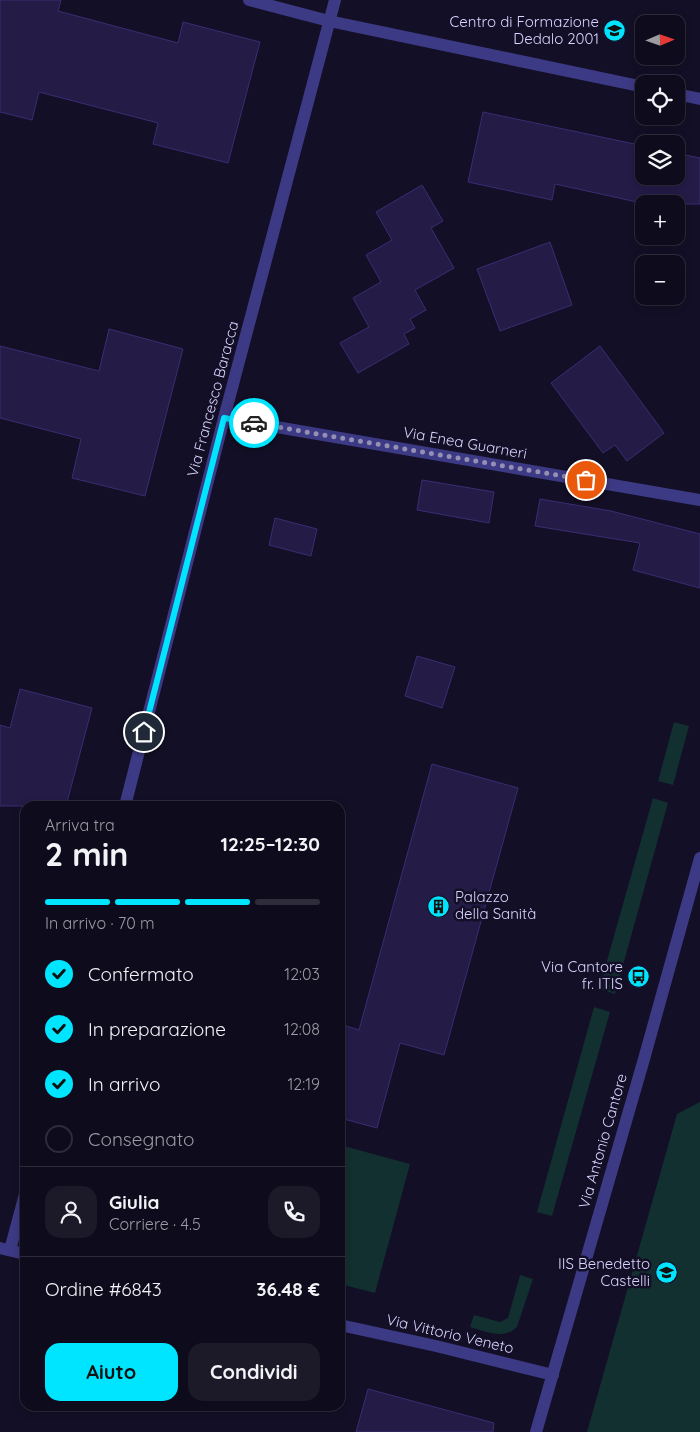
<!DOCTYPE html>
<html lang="it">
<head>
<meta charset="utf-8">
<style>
	:root { --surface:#0e0b1c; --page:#1c1929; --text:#f1f3f6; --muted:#9b9ba3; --line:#2e2b3b; --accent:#00e5ff }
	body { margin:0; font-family:Quicksand,sans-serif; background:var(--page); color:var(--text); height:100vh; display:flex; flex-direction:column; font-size:19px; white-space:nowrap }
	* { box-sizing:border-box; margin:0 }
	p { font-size:16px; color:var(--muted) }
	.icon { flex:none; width:28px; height:28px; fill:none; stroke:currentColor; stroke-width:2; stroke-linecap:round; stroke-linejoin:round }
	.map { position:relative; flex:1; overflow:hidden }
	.details { position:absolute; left:20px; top:801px; width:325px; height:610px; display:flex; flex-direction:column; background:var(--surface); border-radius:15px; box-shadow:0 2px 8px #0003,0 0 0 1px var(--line) }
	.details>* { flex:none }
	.needle { width:32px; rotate:88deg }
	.tools { position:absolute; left:635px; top:15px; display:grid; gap:10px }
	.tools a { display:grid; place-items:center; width:50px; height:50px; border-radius:10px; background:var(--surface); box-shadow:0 2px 8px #0003,0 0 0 1px var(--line); font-size:25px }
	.pin { position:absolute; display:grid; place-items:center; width:42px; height:42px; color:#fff; margin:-21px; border:2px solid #fff; border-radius:50%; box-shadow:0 1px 5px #0007 }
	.courier { position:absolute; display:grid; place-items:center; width:50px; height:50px; margin:-25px; border:4px solid #00e5ff; border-radius:50%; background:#fff; color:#222; box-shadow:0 1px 6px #0007 }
	.headline em { font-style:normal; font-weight:700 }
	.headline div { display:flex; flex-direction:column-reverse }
	.headline { display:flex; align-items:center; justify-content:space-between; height:85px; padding:0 25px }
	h1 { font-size:32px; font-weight:700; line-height:38px }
	.bar { display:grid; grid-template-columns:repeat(4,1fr); gap:8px 5px; align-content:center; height:60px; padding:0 25px }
	.bar i { height:6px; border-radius:4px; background:var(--line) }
	.bar .current { background:var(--accent) }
	.bar p { grid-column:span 4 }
	.line { display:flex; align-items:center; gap:12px; padding:0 25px; border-top:1px solid var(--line) }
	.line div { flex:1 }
	.round { display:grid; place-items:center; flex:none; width:52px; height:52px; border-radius:15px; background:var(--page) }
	ol { padding:0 25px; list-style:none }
	li { display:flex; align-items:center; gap:15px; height:55px }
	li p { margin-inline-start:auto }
	li .icon { padding:5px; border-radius:50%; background:var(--accent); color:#111; stroke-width:4 }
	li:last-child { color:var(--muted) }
	li i { width:28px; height:28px; border:2px solid var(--line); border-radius:50% }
	.cta { display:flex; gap:10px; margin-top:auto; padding:10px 25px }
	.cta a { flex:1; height:58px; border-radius:15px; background:var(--accent); color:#111; font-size:20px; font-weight:700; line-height:58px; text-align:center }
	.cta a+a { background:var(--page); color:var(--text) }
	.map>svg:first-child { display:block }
</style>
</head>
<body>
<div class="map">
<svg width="700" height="1432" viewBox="0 0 700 1432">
	<rect width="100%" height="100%" fill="#130f26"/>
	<!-- green -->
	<g fill="#12302f">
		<polygon points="674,722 689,726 673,785 658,781"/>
		<polygon points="653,798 668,803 615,994 599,989"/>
		<polygon points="594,1007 610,1012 552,1216 537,1212"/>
		<polygon points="700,1102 700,1432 587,1432 677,1114"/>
		<polygon points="340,1145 410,1164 375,1293 340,1284"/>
		<path d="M520,1275L533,1279L517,1327C503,1340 487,1332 470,1327L474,1315L500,1322L508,1318Z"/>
	</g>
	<!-- building -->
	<g fill="#241b47" stroke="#3b2d73">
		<polygon points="0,0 61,0 58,11 178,43 183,22 260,42 228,163 153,144 158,123 39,92 32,120 0,112"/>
		<polygon points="483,112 644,146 644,176 676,176 676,153 700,158 700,204 646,204 555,184 552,200 468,182"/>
		<polygon points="422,185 443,221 431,228 454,268 415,290 426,310 410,319 415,328 404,334 409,344 358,373 340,343 369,327 353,298 381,282 366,255 392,240 376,212"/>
		<polygon points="550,242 572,305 500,331 477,269"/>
		<polygon points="109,329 183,349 145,496 72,478 81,439 0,418 0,346 99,371"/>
		<polygon points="600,346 664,433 627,461 615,445 603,453 551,383"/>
		<polygon points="422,480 494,492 489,523 417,510"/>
		<polygon points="540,499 611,511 700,534 700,588 633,570 640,543 535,526"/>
		<polygon points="275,518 317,529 311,556 269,545"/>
		<polygon points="417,656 455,667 442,708 405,696"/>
		<polygon points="20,689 92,708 66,806 0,806 0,725 10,728"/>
		<polygon points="432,764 518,788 444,1055 400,1043 377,1128 340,1118 340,1024 359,1030"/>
		<polygon points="368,1389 494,1423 493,1432 356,1432"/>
	</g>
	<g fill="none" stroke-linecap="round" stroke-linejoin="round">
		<!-- street -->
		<g stroke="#3d3a85" stroke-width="12">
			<polyline points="249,0 329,21 644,87"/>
			<polyline points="676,94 700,99"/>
			<polyline points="224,418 700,500"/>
			<polyline points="125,806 224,418 335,0"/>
			<polyline points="0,1248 25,1254"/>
			<polyline points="10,1250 25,1194"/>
			<polyline points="340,1325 436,1346 553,1375"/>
			<polyline points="536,1432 644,1059 700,858"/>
		</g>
	</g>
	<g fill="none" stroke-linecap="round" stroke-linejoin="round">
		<!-- done -->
		<polyline stroke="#948fb3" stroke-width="5" stroke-dasharray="0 9" points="254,423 586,480"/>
		<!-- route -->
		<polyline stroke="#00e5ff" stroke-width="6" points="144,732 224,418 254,423"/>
	</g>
	<!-- icons -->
	<defs>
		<symbol id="school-disc" viewBox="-11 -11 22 22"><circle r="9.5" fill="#00e5ff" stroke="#130f26"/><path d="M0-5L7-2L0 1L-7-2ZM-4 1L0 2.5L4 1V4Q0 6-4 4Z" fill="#111"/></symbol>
		<symbol id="building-disc" viewBox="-11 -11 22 22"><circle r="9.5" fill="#00e5ff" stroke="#130f26"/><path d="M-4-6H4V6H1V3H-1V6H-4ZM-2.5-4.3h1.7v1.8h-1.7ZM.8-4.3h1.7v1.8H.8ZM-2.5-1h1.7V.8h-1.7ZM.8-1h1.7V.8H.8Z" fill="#111"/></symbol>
		<symbol id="bus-disc" viewBox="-11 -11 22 22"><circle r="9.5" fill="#00e5ff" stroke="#130f26"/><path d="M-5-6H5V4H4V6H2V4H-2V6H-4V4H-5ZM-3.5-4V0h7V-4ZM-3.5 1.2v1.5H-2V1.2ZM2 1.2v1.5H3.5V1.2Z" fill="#111"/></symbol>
	</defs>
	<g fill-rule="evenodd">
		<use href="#school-disc" x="602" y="18" width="25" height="25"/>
		<use href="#building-disc" x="426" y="894" width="25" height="25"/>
		<use href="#bus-disc" x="626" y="964" width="25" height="25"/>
		<use href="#school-disc" x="654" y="1260" width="25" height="25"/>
	</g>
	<g text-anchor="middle" stroke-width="5" stroke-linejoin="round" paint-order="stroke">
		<!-- poi labels -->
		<g font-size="15" fill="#d9d4ff" stroke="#130f26" text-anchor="end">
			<text x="599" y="27">Centro di Formazione<tspan x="599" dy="17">Dedalo 2001</tspan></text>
			<text x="455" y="902" text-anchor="start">Palazzo<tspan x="455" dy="17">della Sanità</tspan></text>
			<text x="623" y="972">Via Cantore<tspan x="623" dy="17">fr. ITIS</tspan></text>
			<text x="650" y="1269">IIS Benedetto<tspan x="650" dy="17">Castelli</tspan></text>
		</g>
		<!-- street labels -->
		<g font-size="15" fill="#d9d4ff" stroke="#130f26">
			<text transform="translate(213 399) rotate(-75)" y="5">Via Francesco Baracca</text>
			<text transform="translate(465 443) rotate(10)" y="5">Via Enea Guarneri</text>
			<text transform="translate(603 1141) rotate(-74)" y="5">Via Antonio Cantore</text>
			<text transform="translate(450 1334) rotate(13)" y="5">Via Vittorio Veneto</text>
		</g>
	</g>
</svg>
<div class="tools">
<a><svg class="needle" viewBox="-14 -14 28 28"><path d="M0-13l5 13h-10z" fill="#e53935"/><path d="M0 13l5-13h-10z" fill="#9b9ba3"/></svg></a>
<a><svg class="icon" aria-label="locate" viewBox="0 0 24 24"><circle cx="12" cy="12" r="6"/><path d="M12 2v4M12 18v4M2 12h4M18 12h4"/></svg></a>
<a><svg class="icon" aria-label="layers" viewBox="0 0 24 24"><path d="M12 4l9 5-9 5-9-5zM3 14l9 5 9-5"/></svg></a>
<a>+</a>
<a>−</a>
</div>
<div class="pin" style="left:586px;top:480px;background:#ea580c"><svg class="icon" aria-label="bag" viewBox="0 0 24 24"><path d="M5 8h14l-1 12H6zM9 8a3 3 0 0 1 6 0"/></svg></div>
<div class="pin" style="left:144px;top:732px;background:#1f2937"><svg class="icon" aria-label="home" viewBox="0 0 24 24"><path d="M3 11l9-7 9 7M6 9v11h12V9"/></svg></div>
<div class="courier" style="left:254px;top:423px"><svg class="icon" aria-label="car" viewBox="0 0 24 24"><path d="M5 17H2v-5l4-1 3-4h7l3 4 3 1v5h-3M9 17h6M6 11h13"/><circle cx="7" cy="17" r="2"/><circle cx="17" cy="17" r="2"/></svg></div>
<section class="details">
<div class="headline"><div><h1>2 min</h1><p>Arriva tra</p></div><em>12:25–12:30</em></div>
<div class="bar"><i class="current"></i><i class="current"></i><i class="current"></i><i></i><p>In arrivo · 70 m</p></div>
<ol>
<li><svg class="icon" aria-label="check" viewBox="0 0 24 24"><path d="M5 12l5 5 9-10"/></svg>Confermato<p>12:03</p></li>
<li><svg class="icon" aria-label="check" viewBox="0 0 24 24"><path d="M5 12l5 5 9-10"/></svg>In preparazione<p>12:08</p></li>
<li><svg class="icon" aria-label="check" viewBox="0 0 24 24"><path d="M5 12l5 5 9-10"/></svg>In arrivo<p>12:19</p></li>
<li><i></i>Consegnato</li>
</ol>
<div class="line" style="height:90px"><a class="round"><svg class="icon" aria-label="person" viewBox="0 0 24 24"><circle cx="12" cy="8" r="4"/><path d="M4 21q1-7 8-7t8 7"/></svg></a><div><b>Giulia</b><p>Corriere · 4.5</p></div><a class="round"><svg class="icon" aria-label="phone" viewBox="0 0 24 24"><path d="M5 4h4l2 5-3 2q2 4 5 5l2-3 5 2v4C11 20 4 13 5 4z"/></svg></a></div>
<div class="line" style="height:65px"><div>Ordine #6843</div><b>36.48 €</b></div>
<div class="cta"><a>Aiuto</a><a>Condividi</a></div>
</section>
</div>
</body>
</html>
